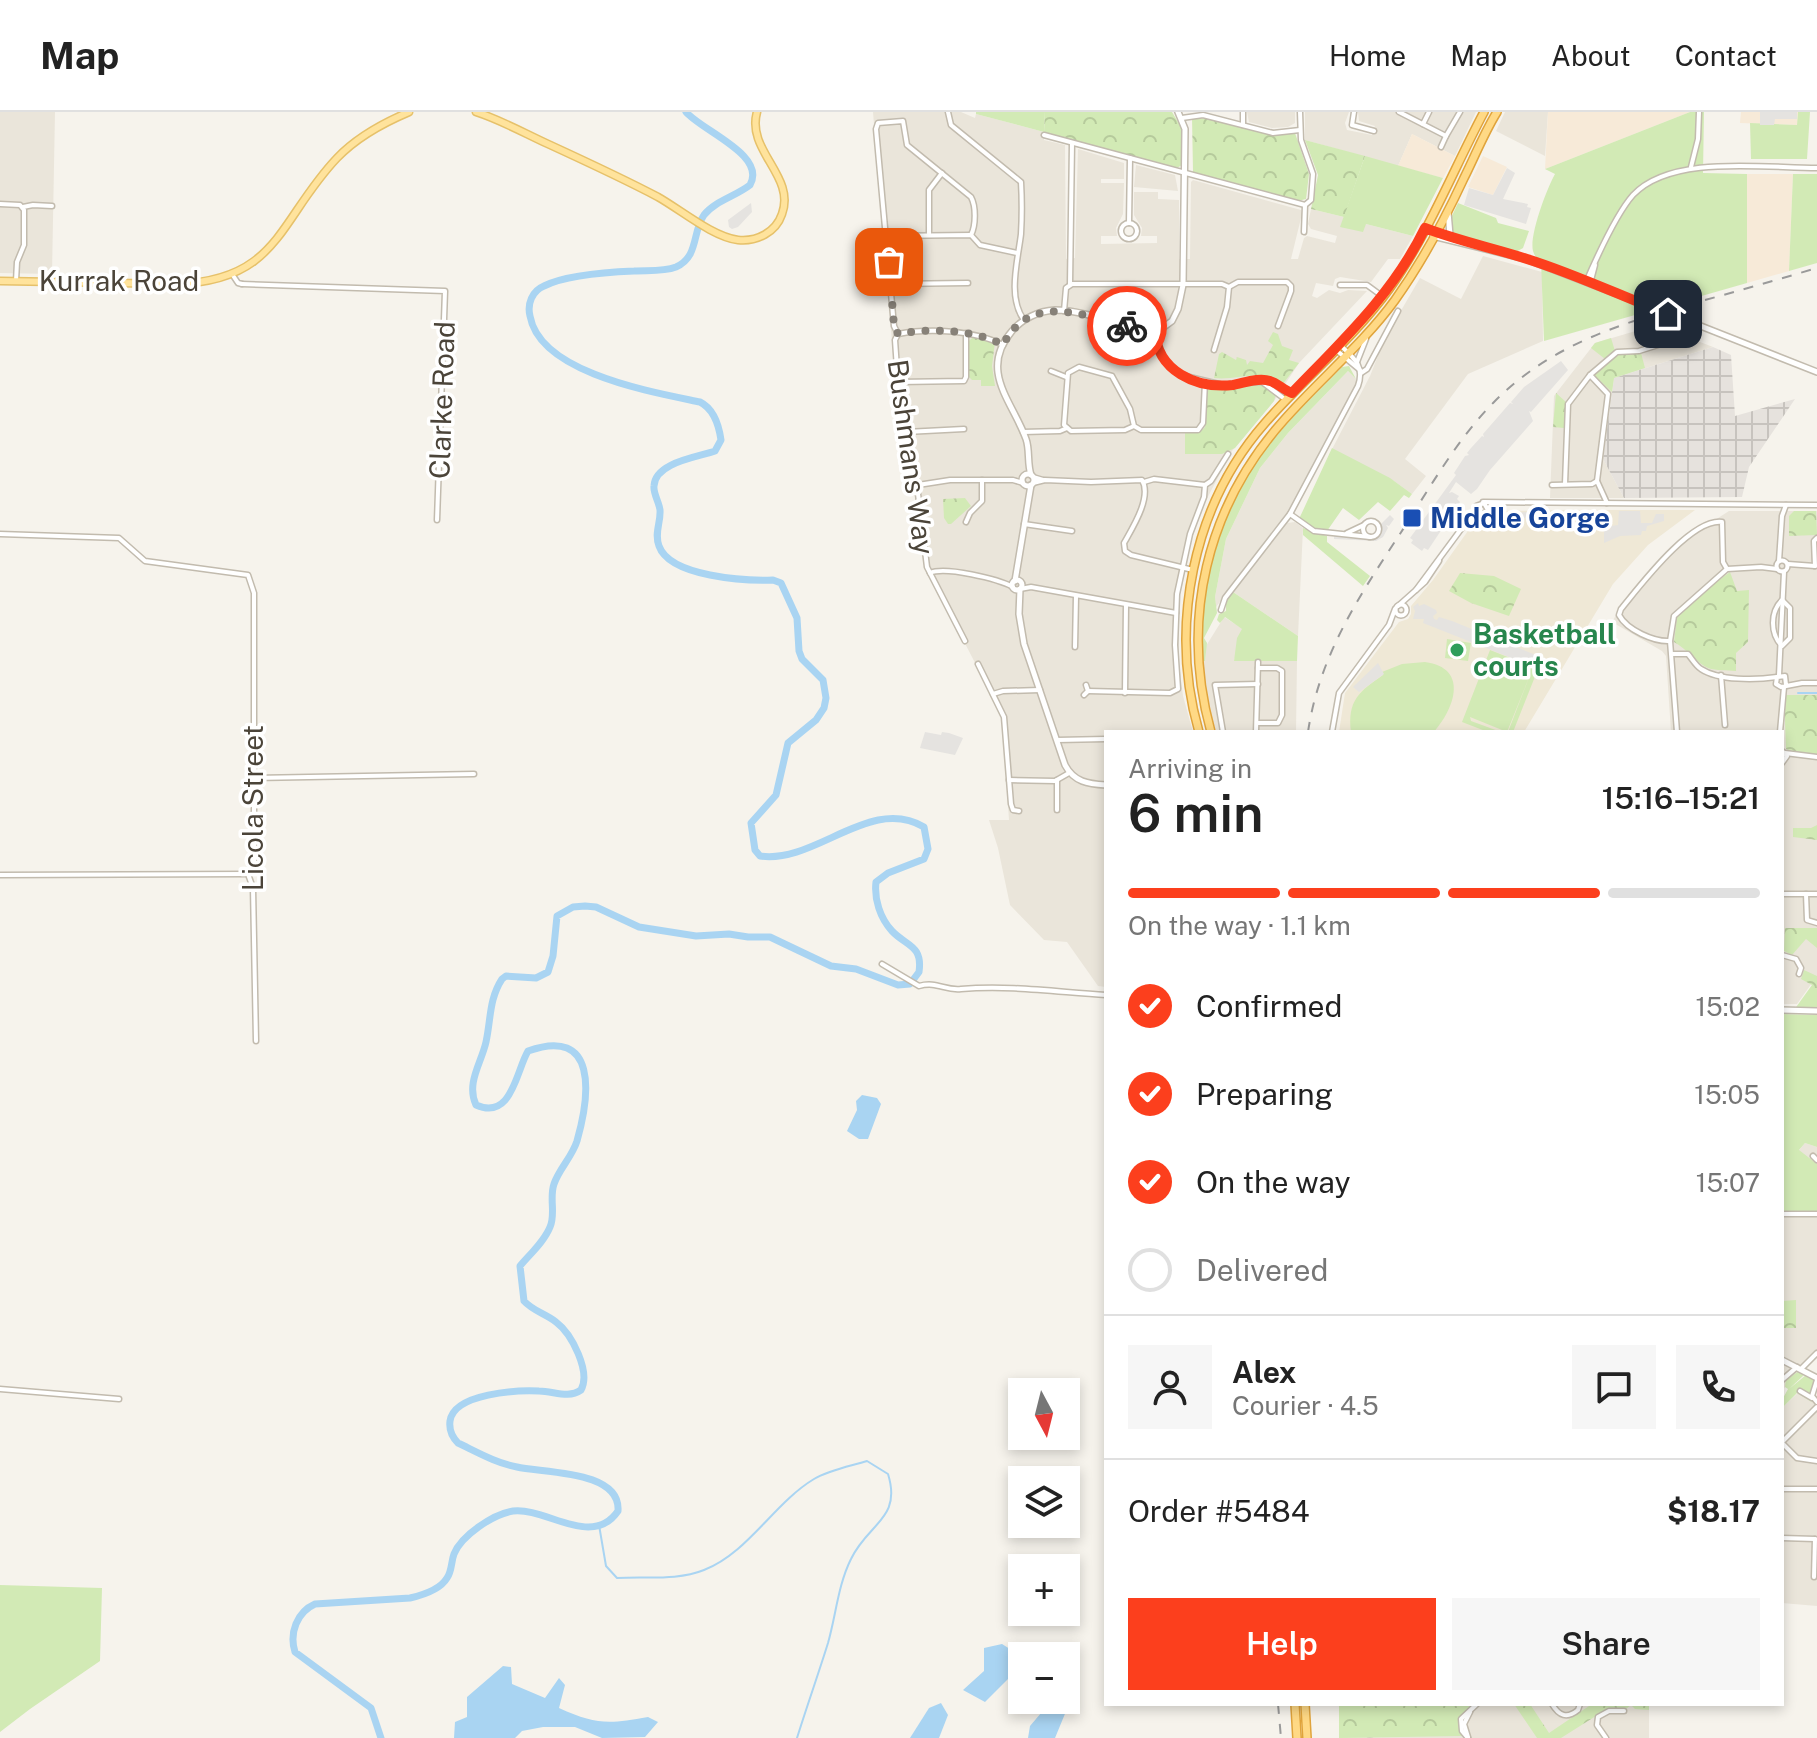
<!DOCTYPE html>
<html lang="en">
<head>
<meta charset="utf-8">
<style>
	:root { --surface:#fff; --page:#f6f6f6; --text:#222; --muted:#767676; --line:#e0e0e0; --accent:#fc3f1d }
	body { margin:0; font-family:"Public Sans",sans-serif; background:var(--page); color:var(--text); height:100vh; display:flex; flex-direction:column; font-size:30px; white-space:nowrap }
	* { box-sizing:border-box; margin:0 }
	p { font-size:26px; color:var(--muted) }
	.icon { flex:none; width:44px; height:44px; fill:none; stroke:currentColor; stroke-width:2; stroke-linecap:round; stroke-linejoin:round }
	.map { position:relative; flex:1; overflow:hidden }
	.sheet { position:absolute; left:1104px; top:618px; width:680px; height:976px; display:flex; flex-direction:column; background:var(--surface); border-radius:0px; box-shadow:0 4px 12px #0003 }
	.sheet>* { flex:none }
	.needle { width:52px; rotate:173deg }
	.controls { position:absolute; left:1008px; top:1266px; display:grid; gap:16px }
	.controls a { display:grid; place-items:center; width:72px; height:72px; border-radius:0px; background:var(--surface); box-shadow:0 4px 12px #0003; font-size:40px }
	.pin { position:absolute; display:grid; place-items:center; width:68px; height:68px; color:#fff; margin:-34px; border-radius:16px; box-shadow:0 4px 12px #0006 }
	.courier { position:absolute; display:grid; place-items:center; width:80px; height:80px; margin:-40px; border:6px solid #fc3f1d; border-radius:50%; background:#fff; color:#222; box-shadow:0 2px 10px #0007 }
	.headline em { font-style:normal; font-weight:600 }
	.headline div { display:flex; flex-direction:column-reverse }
	.headline { display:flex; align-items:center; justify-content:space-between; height:136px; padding:0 24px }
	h1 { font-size:52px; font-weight:600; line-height:60px }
	.bar { display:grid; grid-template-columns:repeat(4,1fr); gap:12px 8px; align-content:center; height:96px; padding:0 24px }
	.bar i { height:10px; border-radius:6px; background:var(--line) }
	.bar .on { background:var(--accent) }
	.bar p { grid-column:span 4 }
	.line { display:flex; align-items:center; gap:20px; padding:0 24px; border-top:2px solid var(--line) }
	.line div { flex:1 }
	.round { display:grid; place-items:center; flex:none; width:84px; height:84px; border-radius:0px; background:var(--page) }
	ol { padding:0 24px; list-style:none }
	li { display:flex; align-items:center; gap:24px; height:88px }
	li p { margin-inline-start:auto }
	li .icon { padding:8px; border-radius:50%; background:var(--accent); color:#fff; stroke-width:4 }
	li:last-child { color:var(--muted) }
	li i { width:44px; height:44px; border:4px solid var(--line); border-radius:50% }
	.action { display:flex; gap:16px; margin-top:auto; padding:16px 24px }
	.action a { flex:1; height:92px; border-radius:0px; background:var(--accent); color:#fff; font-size:32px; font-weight:600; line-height:92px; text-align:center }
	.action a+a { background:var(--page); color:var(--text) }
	header { display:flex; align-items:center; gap:48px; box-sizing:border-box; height:112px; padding:0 40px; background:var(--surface); border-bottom:2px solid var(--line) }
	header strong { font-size:38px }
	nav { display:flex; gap:44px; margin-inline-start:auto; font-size:28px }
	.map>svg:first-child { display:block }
</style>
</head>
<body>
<header>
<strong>Map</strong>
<nav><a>Home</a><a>Map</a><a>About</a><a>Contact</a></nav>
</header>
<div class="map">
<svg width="1817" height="1626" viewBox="0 0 1817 1626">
	<defs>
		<pattern id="industrial-grid" width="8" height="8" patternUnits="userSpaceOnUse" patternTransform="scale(2)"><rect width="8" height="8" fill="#e6e2dd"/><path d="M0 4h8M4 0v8" fill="none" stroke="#c7c3be"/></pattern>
		<pattern id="forest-crowns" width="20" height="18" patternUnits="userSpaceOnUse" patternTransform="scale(2)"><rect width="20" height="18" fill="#d2eab5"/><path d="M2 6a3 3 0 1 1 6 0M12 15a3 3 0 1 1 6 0" fill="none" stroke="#b6ca9c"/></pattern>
	</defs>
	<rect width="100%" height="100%" fill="#f6f3ec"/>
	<!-- residential -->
	<g fill="#eae5da">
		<polygon points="0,0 55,0 52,162 0,161"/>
		<polygon points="873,0 961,0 975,6 976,2 1044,20 1044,28 1065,33 1066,147 1075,146 1078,37 1124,51 1124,67 1101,67 1101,71 1124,71 1123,102 1116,116 1117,124 1101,124 1101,132 1157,131 1157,124 1141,124 1142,116 1134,103 1134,80 1158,80 1158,87 1179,88 1179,147 1190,147 1191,70 1193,68 1301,98 1302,102 1291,147 1298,147 1304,126 1307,124 1335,131 1337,124 1311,117 1308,112 1311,97 1344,105 1341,115 1366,112 1413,124 1400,147 1388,147 1371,170 1340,165 1335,167 1333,174 1316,171 1312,184 1317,186 1329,178 1340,181 1348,178 1367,179 1299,251 1274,289 1232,339 1203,394 1190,432 1179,489 1179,551 1183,584 1193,620 1106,620 1106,875 1098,874 1067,830 1044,828 1010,793 998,736 989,708 1009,708 1002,603 926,456 912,343 899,315"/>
		<polygon points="1247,0 1295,0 1295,11 1288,15 1272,16 1249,10"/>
		<polygon points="1305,0 1349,0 1345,11 1347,18 1372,23 1375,14 1359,9 1358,0 1476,0 1455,44 1412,22 1398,54 1305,28"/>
		<polygon points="1505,0 1548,0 1545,44 1496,19"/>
		<polygon points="1136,53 1175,63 1178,79 1134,75"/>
		<polygon points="1483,144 1542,160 1543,229 1468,262 1405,347 1426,364 1412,382 1394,369 1329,343 1370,264 1385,226 1420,166 1461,187"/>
		<polygon points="1656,213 1713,235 1614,266 1603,347 1624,386 1550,386 1554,284 1595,231"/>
		<polygon points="1348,259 1356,267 1356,272 1293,394 1216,495 1215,485 1226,427 1260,356 1288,321"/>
		<polygon points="1729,399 1817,399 1817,864 1797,892 1782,892 1782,620 1671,620 1666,544 1662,539 1612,510 1626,486 1655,453 1690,424"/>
		<polygon points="1295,410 1303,416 1298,524 1233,480 1287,411"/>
		<polygon points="1224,505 1243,517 1234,549 1297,549 1296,620 1216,620 1205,582 1202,549 1205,549 1206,534"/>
		<polygon points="1805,1031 1817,1035 1817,1245 1782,1278 1782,1059"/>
		<polygon points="1801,1278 1817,1288 1817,1494 1782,1491 1782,1296"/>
		<rect x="1339" y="1592" width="310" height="34"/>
	</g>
	<!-- commercial -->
	<g fill="#f7ead8">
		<polygon points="1548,0 1690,0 1545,57"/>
		<polygon points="1741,0 1798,0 1797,13 1740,11"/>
		<polygon points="1412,22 1455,44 1443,66 1398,54"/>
		<polygon points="1483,44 1507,55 1493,83 1468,75"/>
		<polygon points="1747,62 1793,62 1789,159 1747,171"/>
	</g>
	<!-- industrial -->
	<polygon fill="url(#industrial-grid)" points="1713,235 1731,243 1735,304 1795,287 1749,355 1742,385 1624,386 1603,347 1614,266"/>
	<!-- education -->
	<polygon fill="#efe8d6" points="1581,398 1585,402 1588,398 1695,398 1648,433 1613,472 1524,620 1339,620 1345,581 1399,510 1408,507 1411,502 1411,494 1433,468 1475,409 1488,409 1495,399"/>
	<!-- green -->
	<g fill="#d2eab5">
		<polygon points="976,0 1045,0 1044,20 976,2"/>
		<path d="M1690,0H1704L1703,61L1747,62V171L1544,229L1541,149C1537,146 1535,145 1533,139C1529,124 1547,76 1555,62L1545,57Z"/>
		<polygon points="1798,0 1810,0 1807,47 1751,47 1750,11 1797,13"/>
		<polygon points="1365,44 1443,66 1413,124 1366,112 1363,120 1340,115"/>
		<polygon points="1793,62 1817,62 1817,151 1789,159"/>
		<polygon points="1458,91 1496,106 1498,111 1529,119 1523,136 1516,140 1452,121 1451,106"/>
		<path d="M1349,254L1356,267L1348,259L1288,321L1260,356L1226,427L1215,485L1217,501L1204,526L1207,531L1205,549H1202C1198,468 1222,389 1274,327C1295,301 1319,279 1342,255Z"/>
		<polygon points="1332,336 1390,366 1412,382 1409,386 1404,383 1390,399 1378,390 1359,408 1343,396 1327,419 1314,417 1299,407"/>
		<polygon points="1303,416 1327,424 1327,430 1370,464 1363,474 1303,423"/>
		<polygon points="1233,480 1298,524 1297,549 1234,549 1237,526 1242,517 1225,505 1220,511 1217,508 1219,502 1226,499 1226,489"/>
		<polygon points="1447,527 1471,531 1468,549 1445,546"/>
		<polygon points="1490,538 1538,557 1513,620 1508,620 1530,563 1507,620 1470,605 1471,609 1501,620 1488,620 1462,610"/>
		<path d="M1425,550C1469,556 1455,596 1434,620H1351C1347,588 1360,579 1383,563L1382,560L1402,552Z"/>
		<polygon points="1782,902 1817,903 1817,1035 1805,1031 1799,1038 1817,1052 1817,1100 1782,1100"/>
		<polygon points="1799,1259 1804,1263 1789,1277 1806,1263 1814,1268 1815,1272 1810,1283 1801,1277 1799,1280 1813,1291 1797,1281 1782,1296 1782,1288 1788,1277 1785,1275 1786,1268"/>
		<polygon points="0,1473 102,1476 100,1549 30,1597 0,1620"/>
	</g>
	<!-- forest -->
	<g fill="url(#forest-crowns)">
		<polygon points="1045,0 1172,0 1181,15 1182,53 1177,56 1044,20"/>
		<polygon points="1192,5 1214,8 1269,22 1295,21 1309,62 1306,87 1298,89 1193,60"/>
		<polygon points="1305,28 1365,44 1344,105 1311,97 1318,63"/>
		<path d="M1273,220L1278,222L1282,234L1293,238L1289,248L1299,251L1282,273C1262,255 1238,269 1214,266L1219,242L1222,240L1236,248L1237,245L1246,248L1247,253L1250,249L1263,251L1273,233L1268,229Z"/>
		<polygon points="974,224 995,230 992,254 995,274 981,274 981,268 972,268 969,265 969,229"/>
		<polygon points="1611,226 1615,239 1605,247 1591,236 1595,231"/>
		<polygon points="1641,241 1645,256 1614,266 1612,280 1594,263 1618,243"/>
		<polygon points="1259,272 1268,274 1276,282 1274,289 1235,336 1222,342 1185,342 1185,320 1200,320 1205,315 1205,282 1207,275"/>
		<polygon points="1556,281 1566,290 1564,316 1553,315"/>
		<polygon points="965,386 971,394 951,412 948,412 944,406 943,387"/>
		<polygon points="1794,399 1816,399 1817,423 1789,424 1789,404"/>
		<path d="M1730,460L1737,479L1749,478L1748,530L1736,541V559C1727,558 1716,559 1708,556C1698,552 1687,537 1674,530L1677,505L1704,479Z"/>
		<polygon points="1460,461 1494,464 1521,477 1509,504 1471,491 1449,479"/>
		<polygon points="1784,583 1817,583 1817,643 1803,643 1786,637"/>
		<polygon points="1817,713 1817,728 1793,725 1793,716 1811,716"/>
		<polygon points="1785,816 1817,816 1817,836 1806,827 1792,843 1784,839"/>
		<polygon points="1804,858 1817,864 1817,898 1794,898 1812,873 1801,867"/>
		<polygon points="1796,1188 1796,1216 1782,1216 1782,1189"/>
		<polygon points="1339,1592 1472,1592 1458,1609 1462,1624 1339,1626"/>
		<polygon points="1514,1592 1530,1592 1549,1621 1592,1592 1649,1592 1649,1598 1635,1597 1631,1593 1626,1597 1607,1597 1561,1626 1537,1626"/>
	</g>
	<!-- parking -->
	<g fill="#e5e3e0">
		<polygon points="1760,0 1797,0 1797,7 1775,7 1774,13 1760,13"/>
		<polygon points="1507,56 1515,61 1503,87 1528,92 1527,95 1531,96 1526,112 1464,93 1469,76 1493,83"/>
		<polygon points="751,91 752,100 738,115 732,117 729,115 728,108"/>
		<polygon points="1561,249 1568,258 1531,300 1529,299 1533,309 1490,358 1477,377 1471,382 1456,370 1449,381 1452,380 1459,384 1457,387 1460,390 1428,438 1424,436 1422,439 1411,431 1413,428 1410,426 1456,363 1454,361 1465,344 1469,343 1467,341 1471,336 1482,324 1484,325 1483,322 1510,291 1513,292 1511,290 1524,275"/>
		<polygon points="1619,399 1640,399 1641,411 1652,411 1656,402 1664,402 1664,409 1647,414 1646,419 1642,419 1641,423 1620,424 1604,431 1604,418 1610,418 1611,414 1618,413"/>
		<polygon points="1537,400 1566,401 1566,406 1512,406 1512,411 1501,411 1497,407 1497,401"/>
		<polygon points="1390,403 1394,407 1389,414 1386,413 1388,416 1383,425 1376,429 1334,427 1334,421 1373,425 1378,421 1379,414"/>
		<polygon points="1418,491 1419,494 1424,492 1436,498 1437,501 1433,504 1434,507 1437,508 1439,505 1452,509 1543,546 1539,557 1423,511 1424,507 1413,507 1415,499 1413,495"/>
		<polygon points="1378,551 1384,562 1359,580 1353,575"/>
		<polygon points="925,620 941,623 942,620 949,621 963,626 955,643 920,636"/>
	</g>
	<!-- water -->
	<g fill="#a9d4f2">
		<polygon points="862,983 877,986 881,992 868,1027 859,1027 847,1019 857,998 856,989"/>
		<polygon points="1002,1532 1013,1539 1054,1541 1056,1544 1022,1544 1022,1567 1010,1565 985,1590 963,1578 984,1559 984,1536"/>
		<path d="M503,1554L511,1555L512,1572L545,1586L559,1566L565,1573L559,1596C596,1613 609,1612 648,1605L658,1610L645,1625L602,1626L575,1615H543L522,1619L515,1626H454L455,1610L467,1605V1585Z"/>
		<polygon points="1066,1558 1076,1575 1055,1626 1028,1626 1030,1614 1047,1594 1047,1588 1066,1588"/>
		<polygon points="941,1591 948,1603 939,1626 910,1626 929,1596"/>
	</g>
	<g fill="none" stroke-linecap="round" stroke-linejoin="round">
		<!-- stream -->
		<g stroke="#a9d4f2" stroke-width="2">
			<polyline points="1798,581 1817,581"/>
			<path d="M599,1413L606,1454L617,1466C645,1464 677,1469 704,1458C748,1441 774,1391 814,1367C829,1358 851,1354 867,1349L888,1362C902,1407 868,1411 851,1447C838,1473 836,1503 828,1531C818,1563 807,1594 797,1626"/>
		</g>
		<!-- river -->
		<path stroke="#a9d4f2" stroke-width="7" d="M381,1626L371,1596L295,1540C289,1521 297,1500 315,1492L410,1486C423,1483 440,1478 447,1466C452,1459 451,1450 454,1442C461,1424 493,1402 513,1399C546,1395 592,1437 618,1399C621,1358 543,1361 517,1355C496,1351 477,1340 458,1331C452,1325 449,1317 450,1309C454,1281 518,1278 539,1279C554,1279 568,1287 581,1278C591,1260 572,1222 556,1210C546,1202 533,1199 524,1189L520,1154C530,1142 544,1130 550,1115C556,1102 549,1086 554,1072C559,1057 572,1045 577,1029C590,983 598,914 528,939C516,959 512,1009 476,993C466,971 481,952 486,930C491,907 489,887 502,867L506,864L536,866L548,860L553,844L557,804L573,795L585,794L596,795L639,815L696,824L729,822L748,825H770L831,854L856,857L898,873L910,872L919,860C923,833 906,834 892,819C880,806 874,787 876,770L888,761L924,747L928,737L924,715C870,683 816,752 760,744L755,738L751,711L776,683L788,631L816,608L824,596L826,586L823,568L802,547L799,539L797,506L781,471L773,468C746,469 670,465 659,434C654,421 661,410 660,398C659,390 653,381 654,374C655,350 699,345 715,339L721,328C719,314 714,297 700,290C652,280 540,261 530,204C527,192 532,179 544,174C566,163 609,160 634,159C647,158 663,160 676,155C699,145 692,120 704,103C715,89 736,84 750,73C767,43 702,19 686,0"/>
		<defs>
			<g id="minor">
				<path d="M948,0L951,13L1021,70C1022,87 1022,105 1021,122C1018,148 1007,185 1024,208"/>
				<polyline points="1300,0 1301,28 1313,62 1311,88 1305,93 1304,120"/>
				<polyline points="1354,0 1352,13 1374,19"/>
				<polyline points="1399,0 1446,24 1460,0"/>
				<polyline points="1182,6 1203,3 1273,21 1300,18"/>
				<polyline points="1423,12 1429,0"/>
				<polyline points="1243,13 1243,0"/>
				<polyline points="1044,23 1305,93"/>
				<polyline points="1441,35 1446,24"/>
				<polyline points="1691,55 1698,27 1699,0"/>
				<polyline points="0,92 20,93 24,98 24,133 17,150 16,169"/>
				<polyline points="23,95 33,93 52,94"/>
				<circle cx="1129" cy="119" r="8"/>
				<polyline points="1129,111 1130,46"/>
				<polyline points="929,123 929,78 942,61"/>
				<polyline points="886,124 971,123 980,133 1017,141"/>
				<polyline points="232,162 238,171 242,172"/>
				<path d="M1586,170C1596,147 1617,101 1633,83C1671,42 1764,56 1817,56"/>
				<polyline points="242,172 445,179 437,408"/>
				<polyline points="891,172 968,171"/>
				<polyline points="1070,172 1072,31"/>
				<polyline points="1590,172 1595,153"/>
				<polyline points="1340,173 1367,173 1382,184"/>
				<polyline points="1064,199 1066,176 1072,172 1222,172 1229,175 1238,170 1287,170 1291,174 1291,179 1278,214"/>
				<polyline points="1151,220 1163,247 1181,263 1223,273 1270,269 1292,281"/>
				<path d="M898,222C929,216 975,218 1003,233"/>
				<polyline points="1214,238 1227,195 1229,175"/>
				<polyline points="1336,238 1360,258"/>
				<polyline points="1357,250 1366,227"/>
				<polyline points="1051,259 1066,265"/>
				<polyline points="1361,261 1367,257 1398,199"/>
				<polyline points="1590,263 1608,282 1597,369 1607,391"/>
				<polyline points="899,270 964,269 966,265 966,221"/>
				<polyline points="1262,270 1286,288"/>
				<polyline points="1134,314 1130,297 1112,264 1079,255 1068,261 1064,313 1071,319 1125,318 1134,314 1141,318 1198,318 1203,311 1205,270"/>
				<polyline points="906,320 964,317"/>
				<polyline points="1023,320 1060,319 1067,316"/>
				<polyline points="1033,365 1043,368"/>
				<polyline points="1144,370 1154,367 1205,373"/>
				<path d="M1033,371L1045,368L1091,370L1142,368C1152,385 1133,415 1124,431L1125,439L1131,443L1193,458"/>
				<polyline points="1565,372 1568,292 1590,263 1617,240 1639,239 1680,226 1688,229"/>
				<polyline points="918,373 950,368 1013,368 1023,371"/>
				<polyline points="1552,373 1592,372 1597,369"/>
				<polyline points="1483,390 1817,393"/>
				<polyline points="1488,398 1484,391 1476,394 1477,400 1482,403 1495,393"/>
				<polyline points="1290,402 1314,419 1370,425"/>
				<circle cx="1371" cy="417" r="8"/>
				<polyline points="966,410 970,401 982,389 982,368"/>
				<polyline points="1024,412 1072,419"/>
				<polyline points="1347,421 1364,413"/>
				<polyline points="0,422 119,426 145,449 248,463 254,481 254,751 248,762"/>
				<circle cx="1782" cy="454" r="5.5"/>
				<polyline points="1779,449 1782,404 1786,393"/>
				<polyline points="1788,452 1815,454"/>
				<polyline points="1815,454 1814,429 1817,426"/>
				<path d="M930,461C945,454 998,467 1013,475"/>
				<polyline points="1020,477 1031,475 1176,501"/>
				<polyline points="1416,478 1476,397"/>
				<path d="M1782,488L1790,496V526L1782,534C1770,522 1770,500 1782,488Z"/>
				<circle cx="1401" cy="498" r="5.5"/>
				<polyline points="1398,494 1425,470 1439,449"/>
				<path d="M1221,498L1225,486L1290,402L1358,274C1365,254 1354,246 1340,233"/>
				<path d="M965,529L927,455L913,341L901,314L895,228L898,222L894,214L876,17L878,11L903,9L907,33L971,85C976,94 976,113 971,123"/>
				<path d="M1670,529C1654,530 1627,518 1619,503L1621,497C1640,474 1691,406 1722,410L1723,450L1727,457"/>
				<polyline points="1075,535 1076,484"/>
				<path d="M1672,542H1688C1692,547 1696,554 1701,557C1719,569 1756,568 1777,565"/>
				<polyline points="978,552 1004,605 1011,692 1013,698 1019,699"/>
				<polyline points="1721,563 1725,613"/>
				<polyline points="1779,563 1784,460"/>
				<polyline points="1786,573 1785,564 1777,565 1776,572 1781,575 1802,571 1817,571"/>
				<polyline points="1088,579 1170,581 1178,577 1175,533 1177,482 1190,422 1204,385 1205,373 1211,369 1228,342"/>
				<polyline points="1125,581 1126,493"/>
				<polyline points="993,582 1003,579 1040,578"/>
				<polyline points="1084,583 1088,579 1086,573"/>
				<polyline points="1257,611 1278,611 1282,603 1282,559 1277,556 1258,556"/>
				<polyline points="1223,620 1215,573 1258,572"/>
				<polyline points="1256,620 1258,550"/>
				<polyline points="1332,620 1339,581 1389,513 1395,497"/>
				<polyline points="1677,620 1670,529 1674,504 1727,457 1761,455 1777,457"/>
				<polyline points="1780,620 1784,575"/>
				<polyline points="1057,628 1106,627"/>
				<polyline points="1782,639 1787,644 1782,651"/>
				<polyline points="1785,641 1817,645"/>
				<polyline points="254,666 474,662"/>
				<polyline points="1009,668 1055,669 1069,661"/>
				<polyline points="1057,668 1057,698"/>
				<polyline points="248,762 253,776 256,929"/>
				<polyline points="0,763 248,762"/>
				<polyline points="1782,782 1817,782"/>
				<polyline points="1806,782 1807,808 1817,811"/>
				<polyline points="1782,843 1796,847 1801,856 1799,862"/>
				<path d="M882,852L919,874C937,869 945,879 961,877C1010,873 1057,880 1106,883"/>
				<polyline points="1813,1044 1817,1048"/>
				<polyline points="1782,1102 1817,1102"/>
				<polyline points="1801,1257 1817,1241"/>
				<polyline points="1782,1268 1797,1255"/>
				<polyline points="1817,1268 1812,1284 1817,1290"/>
				<polyline points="0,1277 119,1287"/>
				<polyline points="1800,1279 1812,1286"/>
				<polyline points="1782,1330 1817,1295"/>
				<polyline points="1782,1331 1797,1346 1817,1349"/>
				<polyline points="1782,1377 1817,1377"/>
				<polyline points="1782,1426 1815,1427"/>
				<polyline points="1814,1465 1815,1427"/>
				<path d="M1552,1592C1559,1604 1567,1607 1578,1598L1580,1592"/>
				<polyline points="1468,1625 1464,1612 1470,1600"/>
				<polyline points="1468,1626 1462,1619 1461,1607 1477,1592"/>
				<polyline points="1606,1626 1597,1613 1598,1605 1609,1599 1624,1599"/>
			</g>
			<g id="tertiary">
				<polyline points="1448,100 1450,123"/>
				<polyline points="1435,120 1470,131"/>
				<polyline points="1433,124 1526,147 1648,194"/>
				<polyline points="1688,209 1817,260"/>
				<circle cx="1028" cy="368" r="6"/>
				<path d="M1031,363C1027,351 1030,338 1026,327C1013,290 978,259 1012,219C1022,207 1038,199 1055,198C1084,198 1122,214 1151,220L1161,217L1172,209L1178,197L1183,173L1185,17L1178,0"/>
				<circle cx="1017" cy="473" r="5"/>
				<polyline points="1015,469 1031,373"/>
				<path d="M1020,477L1019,502L1024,532L1065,653C1074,670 1088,672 1106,673"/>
				<polyline points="1782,898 1817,899"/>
				<polyline points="1782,1248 1817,1266"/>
			</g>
			<g id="primary">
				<path d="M476,0C501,8 524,21 548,32C585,49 622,66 658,85C681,98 713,125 738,128C757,130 776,120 782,102C796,64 746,39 757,0"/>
				<path d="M0,169L176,172C279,169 279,107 337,46C356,26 383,11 409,0"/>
			</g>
			<g id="trunk">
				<path d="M1199,620C1169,515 1192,394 1265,311C1305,265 1353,227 1389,177C1428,123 1453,58 1484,0"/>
				<path d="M1211,620C1180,508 1206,395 1284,308C1320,267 1363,232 1395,188C1422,150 1445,107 1464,66C1475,44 1484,21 1497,0"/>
				<polyline points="1295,1592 1297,1626"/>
				<polyline points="1305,1592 1307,1626"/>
			</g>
		</defs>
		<!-- minor casing -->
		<use href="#minor" stroke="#c2bbae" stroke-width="7"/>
		<!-- tertiary casing -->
		<use href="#tertiary" stroke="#c2bbae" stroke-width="8"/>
		<!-- primary casing -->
		<use href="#primary" stroke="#e6c16a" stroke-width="9"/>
		<!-- trunk casing -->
		<use href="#trunk" stroke="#e0a43c" stroke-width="10"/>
		<!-- minor -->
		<use href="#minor" stroke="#fff" stroke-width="4"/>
		<!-- tertiary -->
		<use href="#tertiary" stroke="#fff" stroke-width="5"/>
		<!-- primary -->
		<use href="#primary" stroke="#ffe39c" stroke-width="6"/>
		<!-- trunk -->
		<use href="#trunk" stroke="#ffd985" stroke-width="7"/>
		<!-- rail -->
		<g stroke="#9a9a9a" stroke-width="2" stroke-dasharray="10 10" stroke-linecap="butt">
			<path d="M1308,620C1319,546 1356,489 1396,428C1427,381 1455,329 1495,289C1551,233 1619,212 1694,191C1735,180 1776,168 1817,156"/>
			<polyline points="1278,1592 1281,1626"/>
		</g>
		<defs>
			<polyline id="tertiary-bridge" points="1648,194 1688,209"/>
		</defs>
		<!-- tertiary-bridge casing -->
		<use href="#tertiary-bridge" stroke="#c2bbae" stroke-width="8" stroke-linecap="butt"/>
		<!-- tertiary-bridge -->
		<use href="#tertiary-bridge" stroke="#fff" stroke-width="5"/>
	</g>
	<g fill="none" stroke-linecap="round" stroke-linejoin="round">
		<!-- done -->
		<path stroke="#878178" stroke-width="8" stroke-dasharray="0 14.4" d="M889,150L894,214L898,222C931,216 974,217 1003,233C1030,180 1082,203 1127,214"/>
		<!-- route -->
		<path stroke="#fc3f1d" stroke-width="10" d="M1127,214L1155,219C1157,259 1196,277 1233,273C1244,271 1259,265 1270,269C1278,271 1283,278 1292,281C1342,229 1393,182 1425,116C1459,129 1493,136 1527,147C1575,162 1621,184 1668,202"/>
	</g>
	<!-- markers -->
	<rect fill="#1a4fb4" stroke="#fff" stroke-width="3" x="1402" y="396" width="20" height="20" rx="4"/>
	<circle fill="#2e9e5b" stroke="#fff" stroke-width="3" cx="1457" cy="538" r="8"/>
	<g text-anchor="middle" stroke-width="7" stroke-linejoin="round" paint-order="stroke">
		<!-- street labels -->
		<g font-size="28" fill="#4b4439" stroke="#fff">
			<text x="119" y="179">Kurrak Road</text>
			<text transform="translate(442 288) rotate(-88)" y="10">Clarke Road</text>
			<text transform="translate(911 345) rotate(82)" y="10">Bushmans Way</text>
			<text transform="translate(253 696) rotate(-90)" y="10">Licola Street</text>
		</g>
		<!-- transit labels -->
		<g font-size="28" font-weight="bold" fill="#164399" stroke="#fff" text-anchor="start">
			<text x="1430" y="416">Middle Gorge</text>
		</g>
		<!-- leisure labels -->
		<g font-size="28" font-weight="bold" fill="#27864d" stroke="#fff" text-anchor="start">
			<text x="1473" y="532">Basketball<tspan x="1473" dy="32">courts</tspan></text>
		</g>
	</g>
</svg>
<div class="controls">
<a><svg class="needle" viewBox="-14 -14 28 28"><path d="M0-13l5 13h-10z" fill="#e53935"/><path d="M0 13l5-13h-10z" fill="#767676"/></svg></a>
<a><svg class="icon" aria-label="layers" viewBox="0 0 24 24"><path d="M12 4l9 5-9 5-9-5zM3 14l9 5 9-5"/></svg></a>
<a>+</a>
<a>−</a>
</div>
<div class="pin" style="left:889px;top:150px;background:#ea580c"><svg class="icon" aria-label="bag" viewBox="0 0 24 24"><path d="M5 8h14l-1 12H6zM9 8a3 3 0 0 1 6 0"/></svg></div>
<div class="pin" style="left:1668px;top:202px;background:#1f2937"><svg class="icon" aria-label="home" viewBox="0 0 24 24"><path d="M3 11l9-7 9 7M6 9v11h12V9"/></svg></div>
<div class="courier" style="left:1127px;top:214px"><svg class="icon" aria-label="bike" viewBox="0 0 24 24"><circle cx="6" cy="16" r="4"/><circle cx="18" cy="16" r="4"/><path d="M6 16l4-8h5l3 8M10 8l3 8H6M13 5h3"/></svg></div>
<section class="sheet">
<div class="headline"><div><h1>6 min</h1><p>Arriving in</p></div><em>15:16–15:21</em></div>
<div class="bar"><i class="on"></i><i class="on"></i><i class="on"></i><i></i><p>On the way · 1.1 km</p></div>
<ol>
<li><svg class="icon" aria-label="check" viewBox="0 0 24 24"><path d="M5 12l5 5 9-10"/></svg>Confirmed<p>15:02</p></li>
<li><svg class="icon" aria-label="check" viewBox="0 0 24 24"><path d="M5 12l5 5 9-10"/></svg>Preparing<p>15:05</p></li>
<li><svg class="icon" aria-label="check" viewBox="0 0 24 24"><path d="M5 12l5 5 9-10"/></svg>On the way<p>15:07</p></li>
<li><i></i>Delivered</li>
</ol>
<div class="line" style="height:144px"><a class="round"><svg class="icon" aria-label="person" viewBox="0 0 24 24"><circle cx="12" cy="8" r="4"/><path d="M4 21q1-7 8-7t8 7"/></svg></a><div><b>Alex</b><p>Courier · 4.5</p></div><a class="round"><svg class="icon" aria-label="chat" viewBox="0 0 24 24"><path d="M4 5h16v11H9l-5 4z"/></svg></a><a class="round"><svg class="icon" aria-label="phone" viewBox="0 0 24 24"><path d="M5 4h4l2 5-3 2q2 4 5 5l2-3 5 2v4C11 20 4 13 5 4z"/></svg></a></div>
<div class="line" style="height:104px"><div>Order #5484</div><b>$18.17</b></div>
<div class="action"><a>Help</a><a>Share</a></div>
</section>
</div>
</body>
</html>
